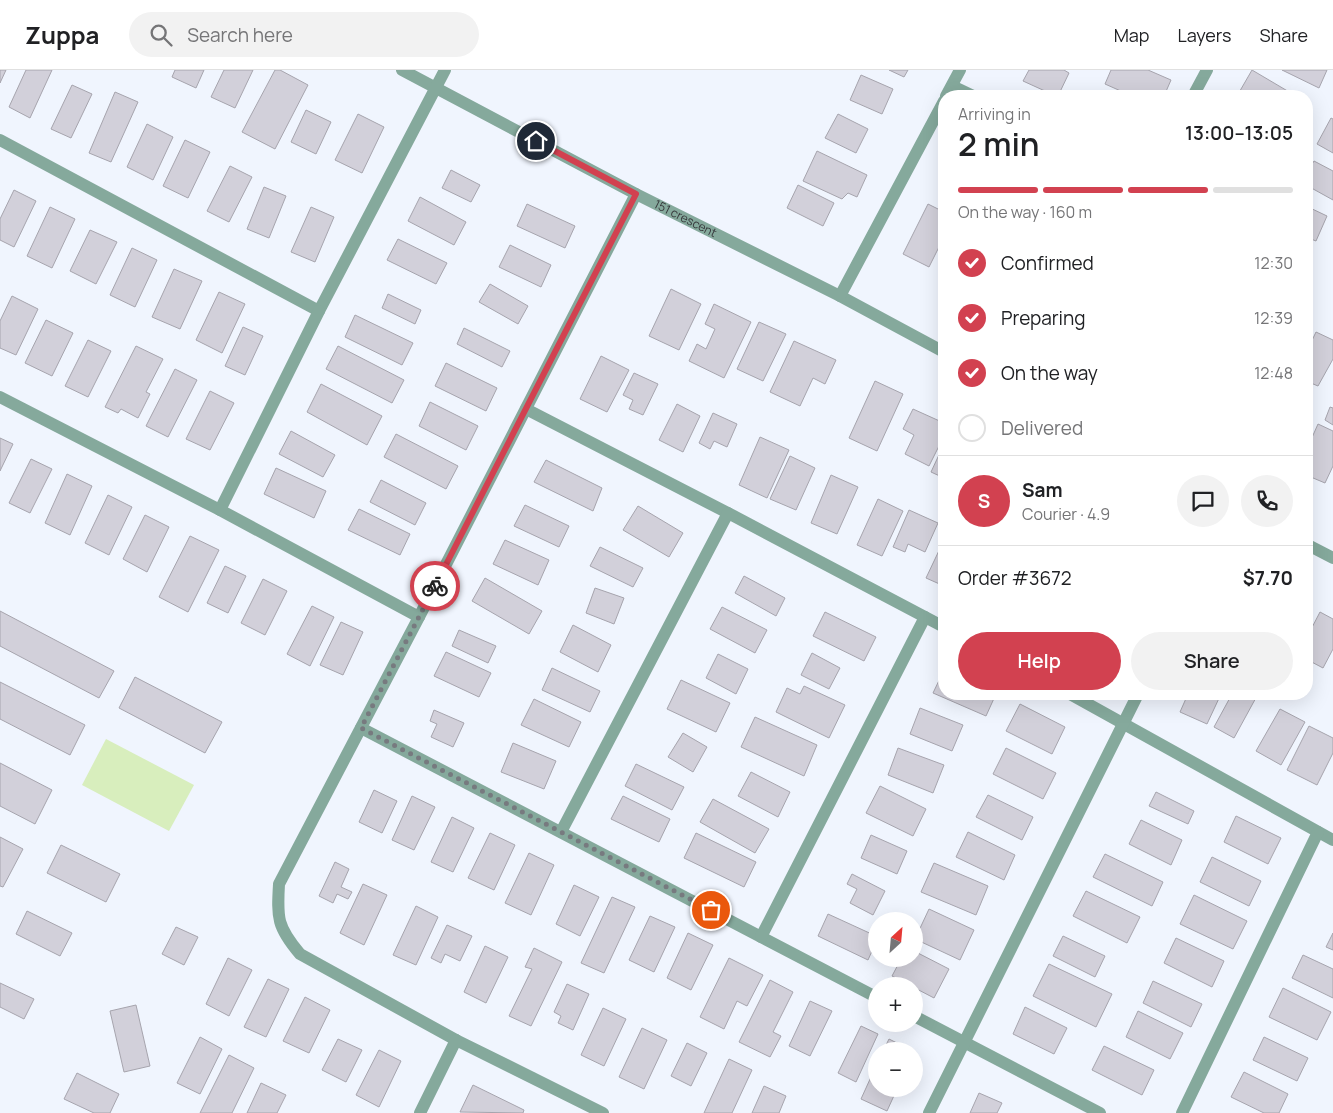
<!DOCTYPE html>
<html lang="en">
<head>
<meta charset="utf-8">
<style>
	:root { --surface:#fff; --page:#f2f2f2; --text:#202124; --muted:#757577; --line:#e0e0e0; --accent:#d24150 }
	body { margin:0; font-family:Manrope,sans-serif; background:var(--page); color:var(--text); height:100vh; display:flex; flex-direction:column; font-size:19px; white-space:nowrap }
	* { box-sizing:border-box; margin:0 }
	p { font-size:16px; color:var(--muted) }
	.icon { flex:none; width:28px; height:28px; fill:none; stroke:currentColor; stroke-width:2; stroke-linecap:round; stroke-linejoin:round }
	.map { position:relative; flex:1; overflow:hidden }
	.panel { position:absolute; left:938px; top:20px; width:375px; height:610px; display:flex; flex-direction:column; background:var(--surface); border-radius:20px; box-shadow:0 5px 20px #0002 }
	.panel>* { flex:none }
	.needle { width:32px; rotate:26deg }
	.tools { position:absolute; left:868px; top:842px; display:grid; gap:10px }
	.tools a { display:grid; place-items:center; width:55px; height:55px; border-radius:50%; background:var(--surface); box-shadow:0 5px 20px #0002; font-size:25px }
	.pin { position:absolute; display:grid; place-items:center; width:42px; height:42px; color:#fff; margin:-21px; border:2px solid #fff; border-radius:50%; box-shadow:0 1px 5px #0007 }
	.courier { position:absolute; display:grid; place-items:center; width:50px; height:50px; margin:-25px; border:4px solid #d24150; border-radius:50%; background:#fff; color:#222; box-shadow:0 1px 6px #0007 }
	.overview em { font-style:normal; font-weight:600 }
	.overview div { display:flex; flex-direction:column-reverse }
	.overview { display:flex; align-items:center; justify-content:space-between; height:85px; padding:0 20px }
	h1 { font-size:32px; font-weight:600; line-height:38px }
	.bar { display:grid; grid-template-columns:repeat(4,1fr); gap:8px 5px; align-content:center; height:60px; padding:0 20px }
	.bar i { height:6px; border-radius:4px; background:var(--line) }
	.bar .current { background:var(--accent) }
	.bar p { grid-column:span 4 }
	.line { display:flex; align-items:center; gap:12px; padding:0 20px; border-top:1px solid var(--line) }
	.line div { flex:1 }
	.round { display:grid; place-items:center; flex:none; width:52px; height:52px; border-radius:26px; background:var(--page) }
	ol { padding:0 20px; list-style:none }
	li { display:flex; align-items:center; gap:15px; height:55px }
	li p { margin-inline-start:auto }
	li .icon { padding:5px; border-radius:50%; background:var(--accent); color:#fff; stroke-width:4 }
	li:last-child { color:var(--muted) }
	li i { width:28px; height:28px; border:2px solid var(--line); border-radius:50% }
	.primary-button { display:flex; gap:10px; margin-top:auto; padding:10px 20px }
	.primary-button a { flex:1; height:58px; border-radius:30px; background:var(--accent); color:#fff; font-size:20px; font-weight:600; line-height:58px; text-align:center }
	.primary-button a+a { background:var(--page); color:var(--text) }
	header { display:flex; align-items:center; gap:30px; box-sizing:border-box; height:70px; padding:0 25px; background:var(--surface); border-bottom:1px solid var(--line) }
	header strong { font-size:24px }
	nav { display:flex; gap:28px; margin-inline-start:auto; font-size:18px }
	.search { width:350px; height:45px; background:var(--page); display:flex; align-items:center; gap:12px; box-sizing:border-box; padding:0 18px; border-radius:28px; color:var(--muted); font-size:19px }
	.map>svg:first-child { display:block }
</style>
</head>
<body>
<header>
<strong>Zuppa</strong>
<div class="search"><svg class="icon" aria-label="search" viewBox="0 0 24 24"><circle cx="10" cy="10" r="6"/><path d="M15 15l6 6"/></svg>Search here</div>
<nav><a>Map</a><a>Layers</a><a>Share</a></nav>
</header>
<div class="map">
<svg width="1333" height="1043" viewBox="0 0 1333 1043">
	<rect width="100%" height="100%" fill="#f0f5fe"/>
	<!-- park -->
	<polygon fill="#d8eebd" points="106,669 194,715 169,761 82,715"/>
	<!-- building -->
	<g fill="#d2d0da" stroke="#a6a4ad">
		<polygon points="0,0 6,0 0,13"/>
		<polygon points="26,0 52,0 30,48 9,37"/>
		<polygon points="175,0 204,0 196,18 172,7"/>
		<polygon points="224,0 253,0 235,38 211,27"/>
		<polygon points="275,0 280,0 308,15 275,79 242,62"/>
		<polygon points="889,0 908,0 904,7"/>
		<polygon points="1029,0 1064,0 1069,3 1058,26 1056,26 1023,11"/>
		<polygon points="1111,0 1148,0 1171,10 1164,26 1132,26 1105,14"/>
		<polygon points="1252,0 1296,26 1237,26"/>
		<polygon points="1282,0 1327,0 1319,18"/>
		<polygon points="861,5 893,19 882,44 850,30"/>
		<polygon points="72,15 92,24 71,68 51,59"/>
		<polygon points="115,22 138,32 111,92 89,83"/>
		<polygon points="306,40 331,52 316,84 291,72"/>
		<polygon points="358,44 384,57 362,103 335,90"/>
		<polygon points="838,44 868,59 856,83 825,68"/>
		<polygon points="1331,48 1333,49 1333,83 1317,74"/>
		<polygon points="147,54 173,67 153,110 127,97"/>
		<polygon points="185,70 210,82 188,128 163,116"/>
		<polygon points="817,81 867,105 857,127 848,123 842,129 803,111"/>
		<polygon points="1314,91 1333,101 1333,130 1306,115 1306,104"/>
		<polygon points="230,96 252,107 229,152 207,141"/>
		<polygon points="451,100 480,115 471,132 442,118"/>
		<polygon points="798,115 834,133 823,156 787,138"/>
		<polygon points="264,117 286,126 269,168 247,159"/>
		<polygon points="14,120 36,131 14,177 0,170 0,149"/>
		<polygon points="420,127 466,152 454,175 408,151"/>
		<polygon points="527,134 575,156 565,178 517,156"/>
		<polygon points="928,134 944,142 944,167 929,197 903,184"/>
		<polygon points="1306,136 1327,146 1316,171 1306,167"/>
		<polygon points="50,137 75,149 52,198 27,186"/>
		<polygon points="311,137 334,147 315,192 291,182"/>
		<polygon points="90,160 117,172 96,214 70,201"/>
		<polygon points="398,169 447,193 436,214 387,190"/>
		<polygon points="510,175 551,195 541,217 499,197"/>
		<polygon points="132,178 157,190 135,237 110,225"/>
		<polygon points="174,199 202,211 180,259 152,247"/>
		<polygon points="490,214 528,236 518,254 479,232"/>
		<polygon points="671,219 701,234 679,280 649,266"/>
		<polygon points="219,222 245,234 222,283 196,270"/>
		<polygon points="388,224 421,240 415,254 382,238"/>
		<polygon points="12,226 38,239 16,285 0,278 0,251"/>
		<polygon points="714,234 751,252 724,308 689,291 697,274 706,279 715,259 705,254"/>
		<polygon points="355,245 413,273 402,295 345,267"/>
		<polygon points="46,250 73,263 52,306 25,293"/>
		<polygon points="759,252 786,264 763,311 737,299"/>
		<polygon points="243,257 263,266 245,305 225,296"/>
		<polygon points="464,258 510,281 502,297 457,274"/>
		<polygon points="1316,262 1333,270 1333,289 1318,316 1306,311 1306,283"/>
		<polygon points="88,270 111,281 88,327 65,316"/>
		<polygon points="794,271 836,290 825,314 813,308 800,336 770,322"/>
		<polygon points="136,276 163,289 146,322 150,324 138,348 121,339 118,343 105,337"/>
		<polygon points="338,276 404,310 392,333 326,299"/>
		<polygon points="601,286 629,300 607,342 580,329"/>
		<polygon points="446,293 497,318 486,341 435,316"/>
		<polygon points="175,299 197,310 168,367 146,356"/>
		<polygon points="634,303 658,314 643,345 629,339 633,330 623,325"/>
		<polygon points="875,311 903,324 877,381 849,368"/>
		<polygon points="321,314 382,346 367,375 307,342"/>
		<polygon points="210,321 234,333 210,380 186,369"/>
		<polygon points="430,332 478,356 466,380 419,356"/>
		<polygon points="677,334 700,346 683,382 659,370"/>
		<polygon points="1330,337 1333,338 1333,355 1325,350"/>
		<polygon points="913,339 944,353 944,366 929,396 905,384 914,365 903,359"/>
		<polygon points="713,343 737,354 727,377 714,371 710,379 699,373"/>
		<polygon points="1318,354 1333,361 1333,396 1325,413 1306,405 1306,381"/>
		<polygon points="291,361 335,385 323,407 279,384"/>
		<polygon points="396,364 458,396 446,419 384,387"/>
		<polygon points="760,367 789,380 767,428 739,415"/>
		<polygon points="0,368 13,374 0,401"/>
		<polygon points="944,374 944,408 931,402"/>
		<polygon points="790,386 815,398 796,440 770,429"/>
		<polygon points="31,389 52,399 30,443 9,433"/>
		<polygon points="546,390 602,418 593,441 534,412"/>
		<polygon points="276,398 326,421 314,448 264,424"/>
		<polygon points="67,404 92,416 70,465 45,453"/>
		<polygon points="831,405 858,417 837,464 811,453"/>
		<polygon points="381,410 426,433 415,455 370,432"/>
		<polygon points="108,425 132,437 109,485 85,473"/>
		<polygon points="878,429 903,441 882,486 857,475"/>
		<polygon points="525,435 569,456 559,477 514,456"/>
		<polygon points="638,436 683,463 669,487 623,460"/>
		<polygon points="359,439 410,464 400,485 348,460"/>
		<polygon points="909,440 938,453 925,482 908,474 905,482 893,477"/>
		<polygon points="145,445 169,457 147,502 123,489"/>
		<polygon points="190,466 219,480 188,542 159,527"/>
		<polygon points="505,470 549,490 538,515 493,494"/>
		<polygon points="944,470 944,516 926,508"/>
		<polygon points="600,477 643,498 633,517 590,496"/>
		<polygon points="225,496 246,506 228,543 207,533"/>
		<polygon points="744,506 785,528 776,546 735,523"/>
		<polygon points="485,508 542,541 529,564 472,531"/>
		<polygon points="263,509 287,521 265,565 241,553"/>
		<polygon points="595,518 624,528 614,554 586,543"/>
		<polygon points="312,536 334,547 310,596 287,584"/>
		<polygon points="722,537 767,560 755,583 710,559"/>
		<polygon points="0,541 114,601 99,628 0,576"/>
		<polygon points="825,542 876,567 864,591 813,566"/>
		<polygon points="1320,542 1333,549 1333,579 1323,598 1306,589 1306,569"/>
		<polygon points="341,552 363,562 343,605 320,595"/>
		<polygon points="573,555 611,575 598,602 560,582"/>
		<polygon points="459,560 496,576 488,593 452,576"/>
		<polygon points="446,582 491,603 479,627 434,606"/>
		<polygon points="812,583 840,598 829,619 801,605"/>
		<polygon points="718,584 748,599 736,624 706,608"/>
		<polygon points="552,598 600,621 590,642 542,620"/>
		<polygon points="944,600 944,624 996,624 986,646 933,623"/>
		<polygon points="135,607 222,652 205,683 119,638"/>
		<polygon points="681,610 730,633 716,662 667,639"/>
		<polygon points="0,612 85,655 70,685 0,649"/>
		<polygon points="804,616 845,635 829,668 776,642 787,618 800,624"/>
		<polygon points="1188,624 1221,624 1207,654 1180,642"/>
		<polygon points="1232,624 1258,624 1234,668 1214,657"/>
		<polygon points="534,629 581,652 569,677 521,655"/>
		<polygon points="1020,634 1065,657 1052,684 1006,661"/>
		<polygon points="920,638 963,655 952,681 910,664"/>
		<polygon points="1280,639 1305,652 1281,695 1256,681"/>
		<polygon points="434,640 464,653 453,677 431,667 437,654 430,651"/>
		<polygon points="755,647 817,675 804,706 741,677"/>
		<polygon points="1309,656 1333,668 1333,683 1317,715 1287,700"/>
		<polygon points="683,663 707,677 693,702 668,687"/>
		<polygon points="513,673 556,691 544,719 501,702"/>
		<polygon points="898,678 944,695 933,723 888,705"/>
		<polygon points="1006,678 1056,703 1043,729 993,704"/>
		<polygon points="0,693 52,720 35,754 0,736"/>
		<polygon points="636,694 684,717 672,740 625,716"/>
		<polygon points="751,702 790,722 778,747 738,726"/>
		<polygon points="880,716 926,739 913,766 866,743"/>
		<polygon points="374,720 397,731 382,763 359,752"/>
		<polygon points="1156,722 1194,741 1188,754 1149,736"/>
		<polygon points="988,725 1033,747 1022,770 976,747"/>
		<polygon points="412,726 435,737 414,780 392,770"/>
		<polygon points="623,726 670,749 659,772 611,749"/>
		<polygon points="713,729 769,759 755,783 700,752"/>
		<polygon points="1236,746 1281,768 1268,794 1224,772"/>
		<polygon points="452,747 474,758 453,802 431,792"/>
		<polygon points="1141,750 1182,770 1171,795 1129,774"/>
		<polygon points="968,762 1015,785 1004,810 956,787"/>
		<polygon points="490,763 515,775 494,820 468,808"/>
		<polygon points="696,763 756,792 744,817 684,788"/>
		<polygon points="871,765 907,781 897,804 861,788"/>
		<polygon points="0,767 23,779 3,817 0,816"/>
		<polygon points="61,775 120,804 106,832 47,803"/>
		<polygon points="529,783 554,795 531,845 505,833"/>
		<polygon points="1105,784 1163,812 1152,836 1093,807"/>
		<polygon points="1212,787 1261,811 1249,836 1200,812"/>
		<polygon points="335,792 349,799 341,817 352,822 348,829 337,824 333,833 319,826"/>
		<polygon points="934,793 988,816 976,845 921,822"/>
		<polygon points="852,804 885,821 873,845 850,833 857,819 847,814"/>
		<polygon points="363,814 387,825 364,875 340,863"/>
		<polygon points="574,815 599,827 580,866 556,854"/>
		<polygon points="1086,821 1140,847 1127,873 1073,846"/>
		<polygon points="1194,825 1247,851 1233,879 1180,854"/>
		<polygon points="612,827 635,837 604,903 581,893"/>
		<polygon points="416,836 438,847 416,895 393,885"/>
		<polygon points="929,839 974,860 960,890 915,869"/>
		<polygon points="27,841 72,863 60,886 16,864"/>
		<polygon points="828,844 876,866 876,872 868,890 818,866"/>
		<polygon points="650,846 675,857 654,902 629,890"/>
		<polygon points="447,855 472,866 460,891 445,884 441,893 431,888"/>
		<polygon points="176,857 198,867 184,895 162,884"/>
		<polygon points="688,863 713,875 691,920 667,908"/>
		<polygon points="1333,863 1333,880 1326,877"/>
		<polygon points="1063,866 1105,886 1095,907 1053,886"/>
		<polygon points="1176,868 1224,891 1212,917 1164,893"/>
		<polygon points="485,876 508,887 486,933 464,922"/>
		<polygon points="534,878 562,892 531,956 509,946 532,899 525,897"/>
		<polygon points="914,881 949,899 934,928 892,906 901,889 914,889"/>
		<polygon points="1303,885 1333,899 1333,928 1292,908"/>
		<polygon points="228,888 252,900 229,946 206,934"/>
		<polygon points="729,888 763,905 747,936 737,931 724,959 700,947"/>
		<polygon points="1049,894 1112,924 1096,957 1033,926"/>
		<polygon points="268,909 289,919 266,967 244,957"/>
		<polygon points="770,910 793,922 773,962 781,966 770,987 739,972"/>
		<polygon points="1153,911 1202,934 1191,957 1143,933"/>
		<polygon points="0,913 34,929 24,949 0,937"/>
		<polygon points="567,914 589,924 573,960 558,953 561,946 554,942"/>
		<polygon points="1283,918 1331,942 1317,970 1269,947"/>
		<polygon points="305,927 330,940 309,983 283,971"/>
		<polygon points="810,931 832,941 810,986 789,976"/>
		<polygon points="136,935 150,996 124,1002 110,941"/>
		<polygon points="1025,937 1067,958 1054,984 1013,964"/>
		<polygon points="603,938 626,949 604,996 581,985"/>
		<polygon points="1138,941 1183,963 1170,989 1126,967"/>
		<polygon points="861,956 878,964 856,1012 838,1003"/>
		<polygon points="642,958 667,970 644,1019 619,1007"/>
		<polygon points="200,967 222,979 200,1024 177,1013"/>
		<polygon points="1264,967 1308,988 1297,1011 1253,990"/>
		<polygon points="338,969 362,980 346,1012 322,1000"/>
		<polygon points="889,969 913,981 883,981"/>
		<polygon points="687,973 707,983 691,1016 671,1006"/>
		<polygon points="1104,976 1154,1000 1142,1025 1092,1000"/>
		<polygon points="379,980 401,991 379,1037 356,1025"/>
		<polygon points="229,985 254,998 232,1043 200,1043"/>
		<polygon points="729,989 752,1000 732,1043 704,1043"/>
		<polygon points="876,996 876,1019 897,1019 887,1041 861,1029"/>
		<polygon points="1244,1002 1288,1024 1279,1043 1264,1043 1231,1027"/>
		<polygon points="77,1003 119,1024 110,1043 94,1043 64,1029"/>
		<polygon points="261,1013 286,1025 277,1043 247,1043"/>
		<polygon points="473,1015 524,1040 523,1043 460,1042"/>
		<polygon points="764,1016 786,1026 779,1043 752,1043"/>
		<polygon points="979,1023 1002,1033 997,1043 970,1043"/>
	</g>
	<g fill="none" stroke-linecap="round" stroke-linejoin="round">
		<!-- minor -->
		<g stroke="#85a99c" stroke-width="12">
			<path id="s1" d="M402,0L636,124L840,226L944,282"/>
			<polyline points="952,16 973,26"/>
			<polyline points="946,26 960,0"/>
			<polyline points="1193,26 1207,0"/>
			<polyline points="0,70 319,241 445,0"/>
			<polyline points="840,226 944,31"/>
			<polyline points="0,327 220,440 319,241"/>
			<polyline points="526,339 728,443"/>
			<polyline points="220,440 419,547 636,124"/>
			<polyline points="1306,474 1333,488"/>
			<path d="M419,547L279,814C277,848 277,857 300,884L456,970L603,1043"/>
			<polyline points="1070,624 1333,770"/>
			<polyline points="361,658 876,927"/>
			<polyline points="561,762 728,443 944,557"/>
			<polyline points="761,867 925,547"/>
			<polyline points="914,946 1100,1043"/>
			<polyline points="420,1043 456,970"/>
			<polyline points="929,1043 1138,624"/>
			<polyline points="1182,1043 1318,762"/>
		</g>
	</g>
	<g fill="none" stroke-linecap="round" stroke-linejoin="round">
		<!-- done -->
		<polyline stroke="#777a7f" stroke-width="5" stroke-dasharray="0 9" points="435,516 361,658 711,840"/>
		<!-- route -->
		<polyline stroke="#d24150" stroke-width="6" points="435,516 636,124 536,71"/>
	</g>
	<g text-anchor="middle" stroke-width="4" stroke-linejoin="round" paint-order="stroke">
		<!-- street labels -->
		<g font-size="12" fill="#36383b" stroke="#fff">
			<text dy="4" stroke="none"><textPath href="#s1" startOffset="320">151 crescent</textPath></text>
		</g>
	</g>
</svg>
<div class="tools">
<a><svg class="needle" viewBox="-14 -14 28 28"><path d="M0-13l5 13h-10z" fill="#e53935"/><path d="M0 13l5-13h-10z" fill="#757577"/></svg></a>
<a>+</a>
<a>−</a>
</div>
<div class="pin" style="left:711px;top:840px;background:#ea580c"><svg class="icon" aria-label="bag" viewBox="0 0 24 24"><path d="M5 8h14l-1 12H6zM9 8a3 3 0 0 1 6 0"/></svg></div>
<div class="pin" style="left:536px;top:71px;background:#1f2937"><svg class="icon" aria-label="home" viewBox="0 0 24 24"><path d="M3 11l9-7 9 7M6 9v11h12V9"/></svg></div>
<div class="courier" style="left:435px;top:516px"><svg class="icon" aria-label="bike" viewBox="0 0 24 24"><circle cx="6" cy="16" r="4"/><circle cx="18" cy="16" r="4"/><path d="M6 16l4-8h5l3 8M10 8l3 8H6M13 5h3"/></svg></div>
<section class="panel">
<div class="overview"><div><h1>2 min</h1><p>Arriving in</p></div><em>13:00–13:05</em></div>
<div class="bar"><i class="current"></i><i class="current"></i><i class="current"></i><i></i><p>On the way · 160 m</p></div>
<ol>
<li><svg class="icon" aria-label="check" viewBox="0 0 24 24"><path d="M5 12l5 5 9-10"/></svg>Confirmed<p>12:30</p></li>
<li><svg class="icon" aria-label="check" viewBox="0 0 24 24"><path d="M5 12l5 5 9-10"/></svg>Preparing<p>12:39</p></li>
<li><svg class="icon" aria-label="check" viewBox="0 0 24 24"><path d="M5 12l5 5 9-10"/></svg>On the way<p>12:48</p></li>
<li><i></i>Delivered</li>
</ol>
<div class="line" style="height:90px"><b class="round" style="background:var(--accent);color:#fff">S</b><div><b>Sam</b><p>Courier · 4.9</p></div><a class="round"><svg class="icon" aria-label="chat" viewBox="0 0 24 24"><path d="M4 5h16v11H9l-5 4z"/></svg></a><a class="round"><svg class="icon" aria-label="phone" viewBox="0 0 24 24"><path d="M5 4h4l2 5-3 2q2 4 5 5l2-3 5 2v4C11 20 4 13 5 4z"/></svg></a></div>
<div class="line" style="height:65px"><div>Order #3672</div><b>$7.70</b></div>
<div class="primary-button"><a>Help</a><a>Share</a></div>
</section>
</div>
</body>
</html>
